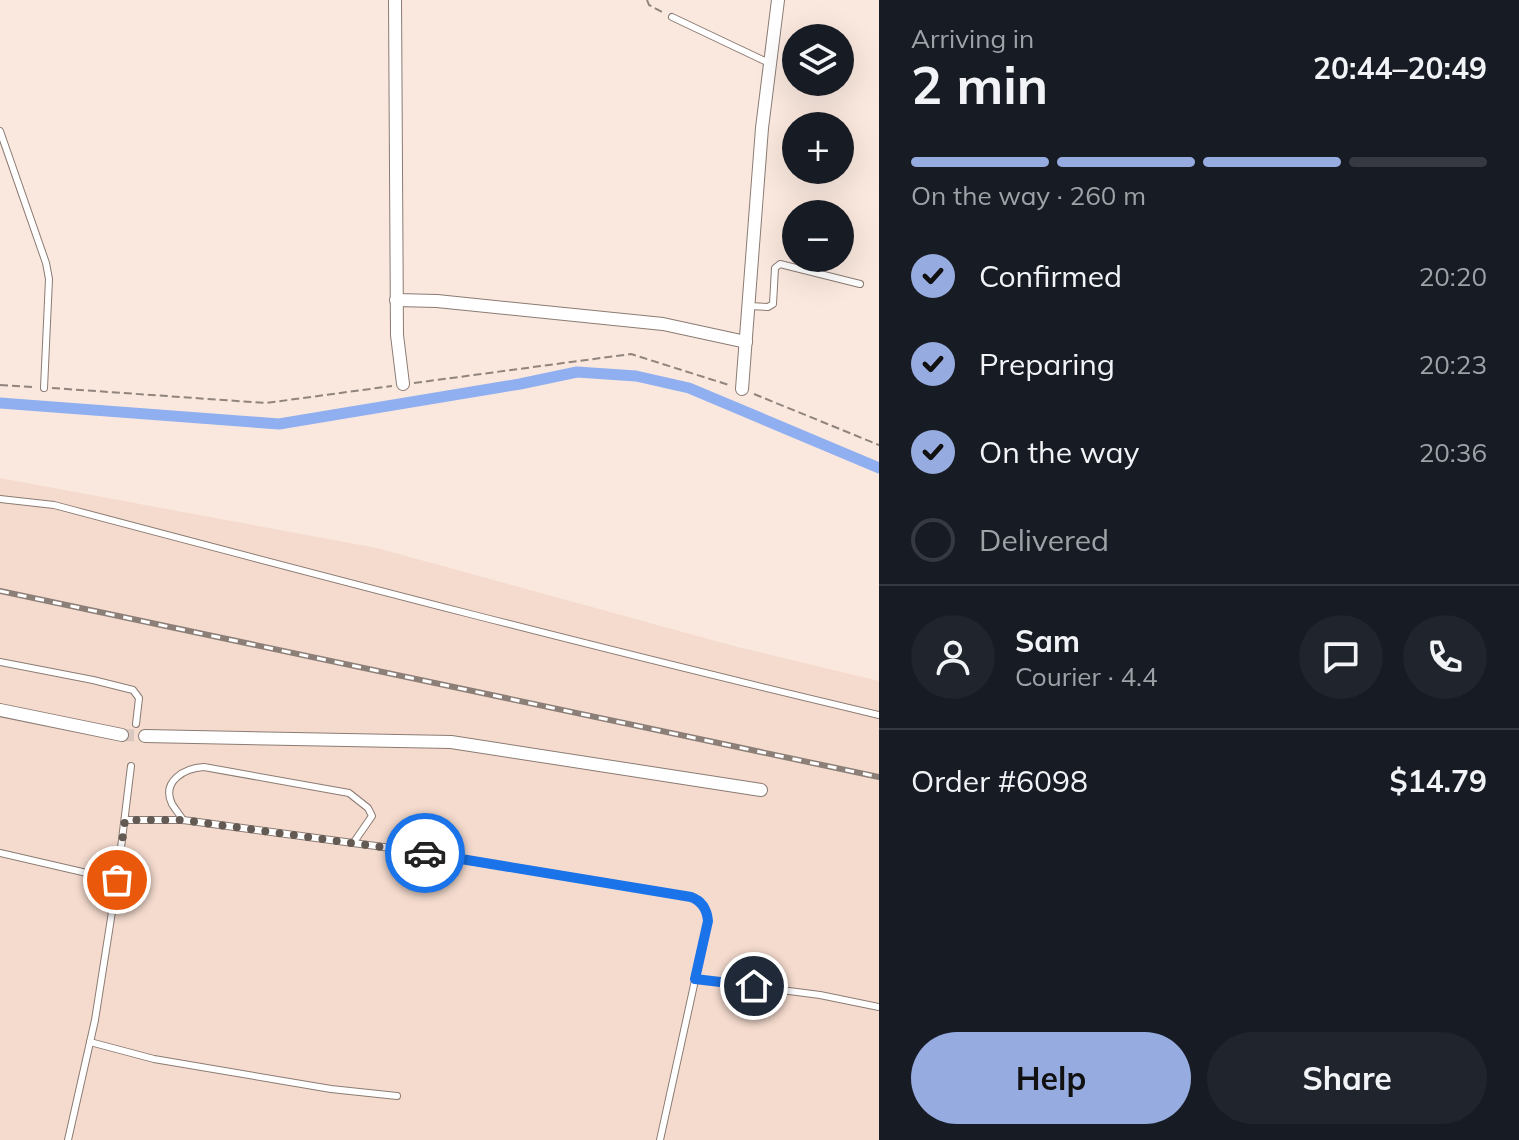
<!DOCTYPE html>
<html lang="en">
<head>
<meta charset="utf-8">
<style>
	:root { --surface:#171b24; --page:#20242c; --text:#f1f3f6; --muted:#9ea1a6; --line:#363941; --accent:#96ace0 }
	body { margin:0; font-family:Mulish,sans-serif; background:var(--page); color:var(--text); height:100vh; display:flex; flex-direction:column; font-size:30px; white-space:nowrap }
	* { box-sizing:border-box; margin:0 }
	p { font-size:26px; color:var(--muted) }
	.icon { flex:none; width:44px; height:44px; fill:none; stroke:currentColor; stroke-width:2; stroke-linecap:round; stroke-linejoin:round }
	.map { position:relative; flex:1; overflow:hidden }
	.drawer { display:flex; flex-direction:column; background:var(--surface); width:640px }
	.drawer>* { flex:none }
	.fabs { position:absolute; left:782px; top:24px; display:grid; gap:16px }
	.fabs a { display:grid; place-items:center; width:72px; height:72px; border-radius:50%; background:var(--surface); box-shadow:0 8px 32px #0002; font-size:40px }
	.pin { position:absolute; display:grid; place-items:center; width:68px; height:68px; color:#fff; margin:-34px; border:4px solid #fff; border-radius:50%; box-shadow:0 2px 8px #0007 }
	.courier { position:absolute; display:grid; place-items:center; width:80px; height:80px; margin:-40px; border:6px solid #1a73e8; border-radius:50%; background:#fff; color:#222; box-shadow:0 2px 10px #0007 }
	.head em { font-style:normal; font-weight:700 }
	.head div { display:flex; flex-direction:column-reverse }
	.head { display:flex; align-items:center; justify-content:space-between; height:136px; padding:0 32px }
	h1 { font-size:52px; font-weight:700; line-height:60px }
	.bar { display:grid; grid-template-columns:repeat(4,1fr); gap:12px 8px; align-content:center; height:96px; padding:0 32px }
	.bar i { height:10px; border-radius:6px; background:var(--line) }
	.bar .on { background:var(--accent) }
	.bar p { grid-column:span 4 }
	.line { display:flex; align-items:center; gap:20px; padding:0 32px; border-top:2px solid var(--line) }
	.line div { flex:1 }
	.round { display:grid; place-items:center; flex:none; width:84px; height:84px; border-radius:42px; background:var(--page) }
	ol { padding:0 32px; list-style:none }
	li { display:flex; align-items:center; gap:24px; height:88px }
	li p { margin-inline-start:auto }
	li .icon { padding:8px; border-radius:50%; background:var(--accent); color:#111; stroke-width:4 }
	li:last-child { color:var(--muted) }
	li i { width:44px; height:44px; border:4px solid var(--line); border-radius:50% }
	.action { display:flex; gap:16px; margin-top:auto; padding:16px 32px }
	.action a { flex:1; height:92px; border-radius:48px; background:var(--accent); color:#111; font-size:32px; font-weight:700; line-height:92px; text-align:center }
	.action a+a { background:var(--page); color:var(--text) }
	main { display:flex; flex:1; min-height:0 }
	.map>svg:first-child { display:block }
</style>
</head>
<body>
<main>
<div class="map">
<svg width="879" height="1140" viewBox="0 0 879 1140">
	<rect width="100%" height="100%" fill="#fae8de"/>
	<!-- built -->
	<polygon fill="#f5dbce" points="0,478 377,548 734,646 879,681 879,1140 0,1140"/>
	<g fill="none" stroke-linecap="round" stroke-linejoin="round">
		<!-- canal -->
		<polyline stroke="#8faff0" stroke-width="11" points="0,403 279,424 520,384 577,372 636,376 689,388 879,468"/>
		<!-- minor-tunnel -->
		<polyline stroke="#d7c7be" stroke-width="12" stroke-dasharray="12 6" stroke-linecap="butt" points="122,735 145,736"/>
		<defs>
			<g id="service">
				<polyline points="672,17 769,63"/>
				<polyline points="0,131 46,263 49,279 44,388"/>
				<polyline points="749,306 768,307 773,304 775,268 780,264 860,284"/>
				<path d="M0,499L54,505C329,578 603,650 879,715"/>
				<polyline points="0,662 93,680 133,690 139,698 136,724"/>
				<path d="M125,820H183L353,843L422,852L691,897C702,902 707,910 708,921L660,1140"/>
				<path d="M183,820C180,815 175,809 172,804C161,781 185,768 204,767L349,793L368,808L372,816L354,842"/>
				<polyline points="0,853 117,880"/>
				<polyline points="695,979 820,995 879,1007"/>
				<polyline points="90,1042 154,1059 331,1089 397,1096"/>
				<polyline points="68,1140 95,1020 117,880 131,766"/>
			</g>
			<g id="minor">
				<polyline points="395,0 397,335 403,384"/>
				<polyline points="396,300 437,301 663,324 746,342"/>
				<polyline points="742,389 762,128 778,0"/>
				<polyline points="0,710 122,735"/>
				<polyline points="145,736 451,742 761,790"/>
			</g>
		</defs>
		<!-- service casing -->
		<use href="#service" stroke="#8b7b73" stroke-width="8"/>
		<!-- minor casing -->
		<use href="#minor" stroke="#8b7b73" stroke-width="14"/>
		<!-- path -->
		<g stroke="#90847d" stroke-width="2" stroke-dasharray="8 4" stroke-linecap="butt">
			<polyline points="647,0 649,5 664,13"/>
			<polyline points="414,383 631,354 729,385"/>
			<polyline points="0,385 34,387"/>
			<polyline points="52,388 266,403 392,386"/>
			<polyline points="754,394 879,445"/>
		</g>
		<!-- service -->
		<use href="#service" stroke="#fff" stroke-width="6"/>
		<!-- minor -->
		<use href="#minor" stroke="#fff" stroke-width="12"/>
		<defs>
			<polyline id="rail" points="0,591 879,777"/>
		</defs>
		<!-- rail casing -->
		<use href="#rail" stroke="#8b7f78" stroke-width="6"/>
		<!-- rail -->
		<use href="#rail" stroke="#fff" stroke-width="3" stroke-dasharray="9" stroke-linecap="butt"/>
	</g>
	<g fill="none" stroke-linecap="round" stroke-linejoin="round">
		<!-- done -->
		<polyline stroke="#645a54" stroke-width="8" stroke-dasharray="0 14.4" points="117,880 125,820 183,820 425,853"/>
		<!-- route -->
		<path stroke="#1a73e8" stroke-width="10" d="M425,853L691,897C702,901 707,910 708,921L695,979L754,986"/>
	</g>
</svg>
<div class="fabs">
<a><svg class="icon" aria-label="layers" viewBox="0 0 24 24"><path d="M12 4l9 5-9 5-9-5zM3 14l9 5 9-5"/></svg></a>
<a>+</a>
<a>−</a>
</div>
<div class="pin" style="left:117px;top:880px;background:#ea580c"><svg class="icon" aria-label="bag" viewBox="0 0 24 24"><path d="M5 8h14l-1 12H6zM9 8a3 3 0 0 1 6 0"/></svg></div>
<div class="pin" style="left:754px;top:986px;background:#1f2937"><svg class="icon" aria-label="home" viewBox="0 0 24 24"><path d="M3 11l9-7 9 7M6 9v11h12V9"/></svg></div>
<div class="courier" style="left:425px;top:853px"><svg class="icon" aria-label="car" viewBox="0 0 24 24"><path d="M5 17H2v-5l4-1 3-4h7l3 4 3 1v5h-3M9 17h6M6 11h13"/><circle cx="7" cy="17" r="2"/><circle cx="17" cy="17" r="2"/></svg></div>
</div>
<section class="drawer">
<div class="head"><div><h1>2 min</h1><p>Arriving in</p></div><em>20:44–20:49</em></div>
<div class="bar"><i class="on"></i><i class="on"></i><i class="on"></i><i></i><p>On the way · 260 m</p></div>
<ol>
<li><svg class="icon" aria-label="check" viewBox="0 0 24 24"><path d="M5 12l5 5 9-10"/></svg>Confirmed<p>20:20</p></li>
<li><svg class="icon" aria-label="check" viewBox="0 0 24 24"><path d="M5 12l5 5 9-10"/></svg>Preparing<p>20:23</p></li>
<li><svg class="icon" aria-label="check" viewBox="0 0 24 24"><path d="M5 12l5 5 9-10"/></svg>On the way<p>20:36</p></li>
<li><i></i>Delivered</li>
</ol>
<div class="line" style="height:144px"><a class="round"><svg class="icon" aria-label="person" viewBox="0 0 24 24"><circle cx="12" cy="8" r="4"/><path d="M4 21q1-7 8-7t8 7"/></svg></a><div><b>Sam</b><p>Courier · 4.4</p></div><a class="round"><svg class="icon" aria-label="chat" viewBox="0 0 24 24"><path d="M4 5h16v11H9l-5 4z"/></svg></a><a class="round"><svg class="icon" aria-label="phone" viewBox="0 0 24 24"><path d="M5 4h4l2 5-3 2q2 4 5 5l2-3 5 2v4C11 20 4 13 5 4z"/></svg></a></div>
<div class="line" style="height:104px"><div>Order #6098</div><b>$14.79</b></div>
<div class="action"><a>Help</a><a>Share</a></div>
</section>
</main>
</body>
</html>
